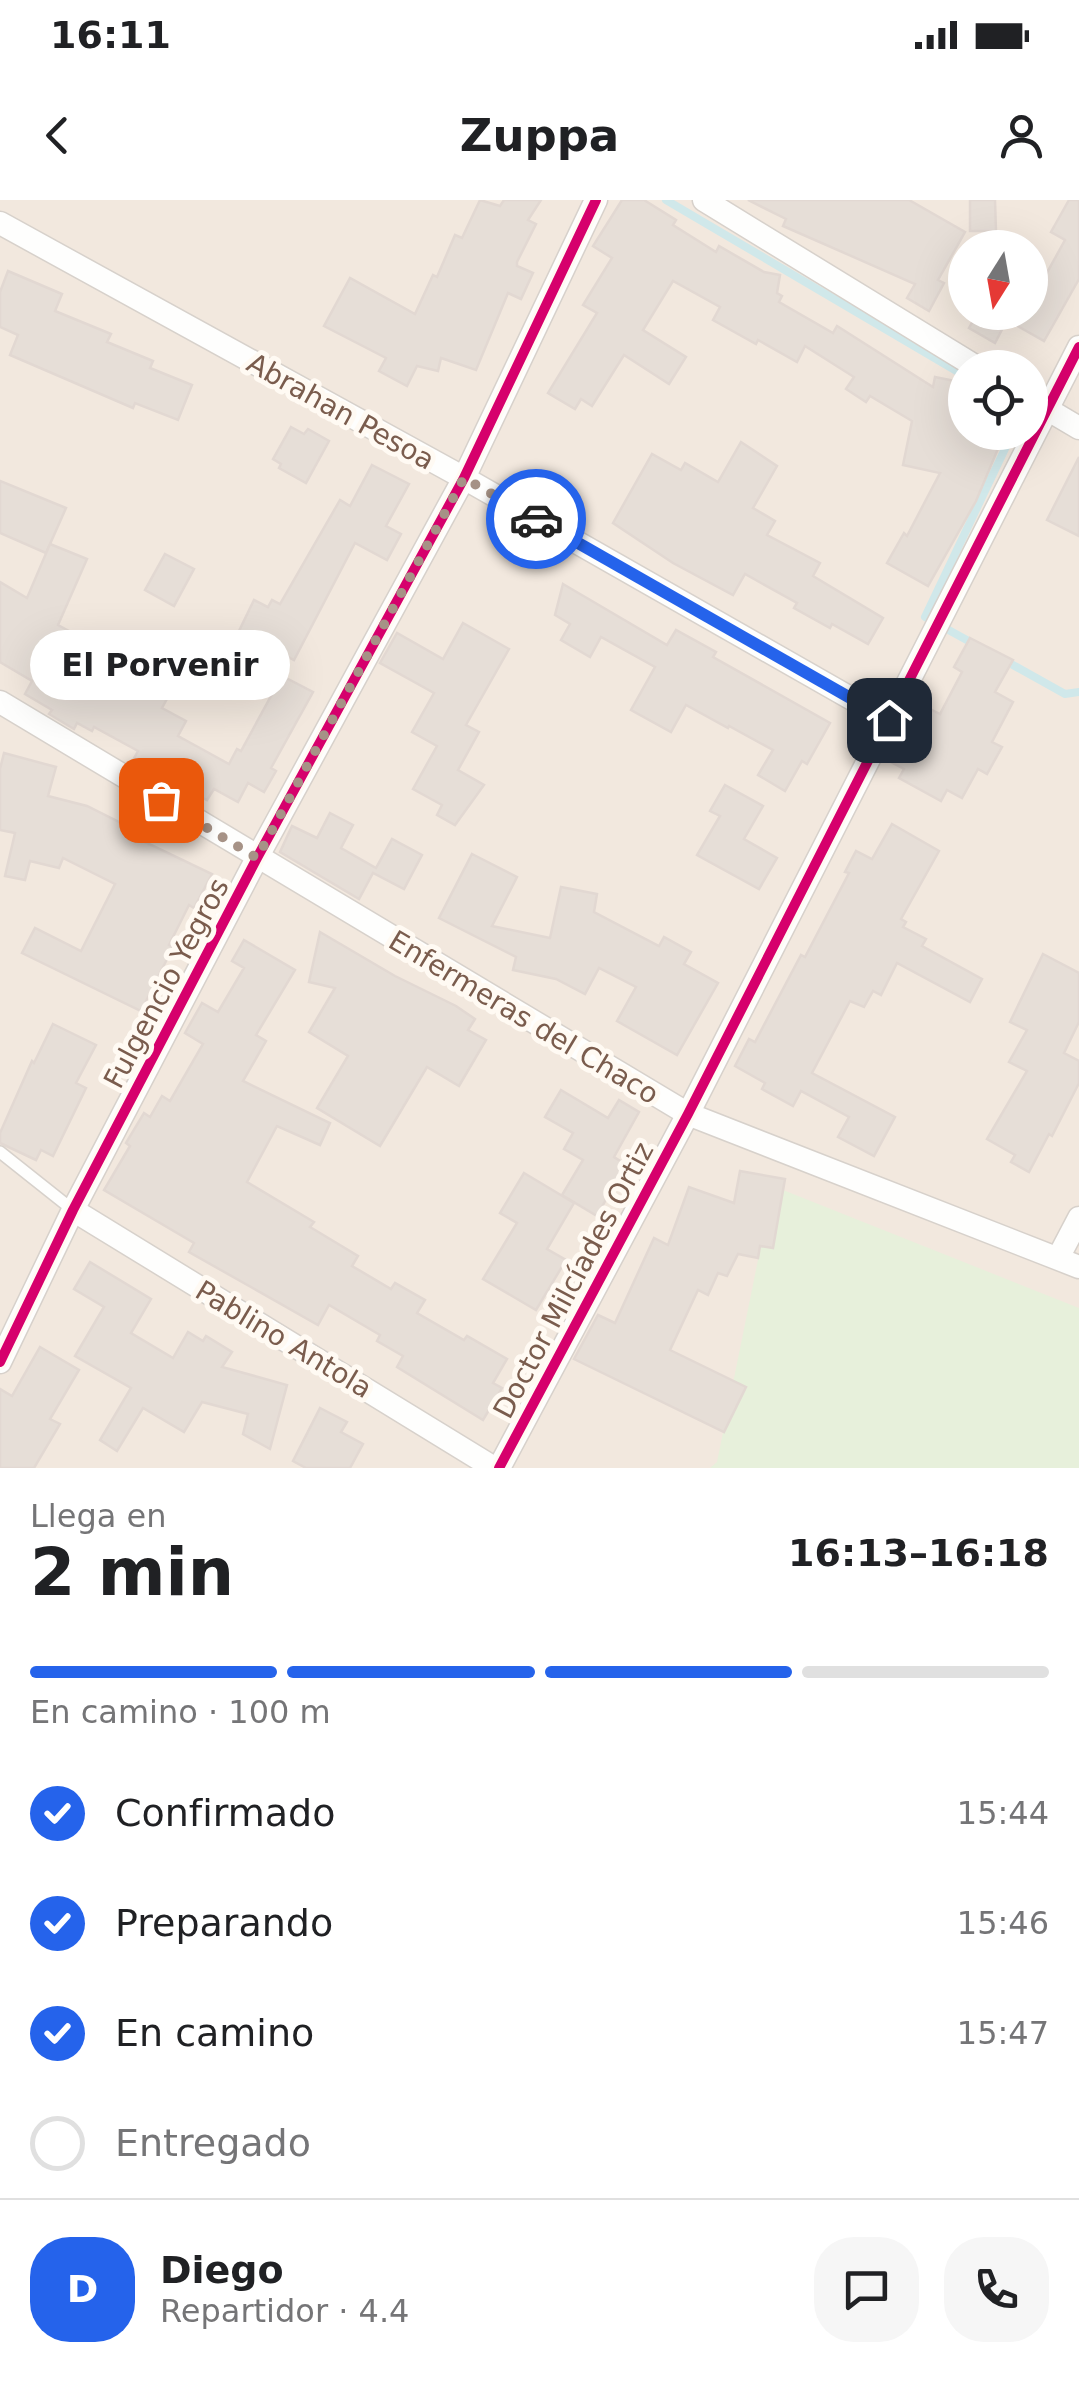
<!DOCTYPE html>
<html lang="es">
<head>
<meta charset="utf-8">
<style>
	:root { --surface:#fff; --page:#f6f6f6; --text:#202124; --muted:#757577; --line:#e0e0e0; --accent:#2563eb }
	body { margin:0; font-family:"DejaVu Sans",sans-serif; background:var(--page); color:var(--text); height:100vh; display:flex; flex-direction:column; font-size:38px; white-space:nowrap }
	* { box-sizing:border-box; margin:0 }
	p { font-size:32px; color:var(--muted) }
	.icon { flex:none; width:55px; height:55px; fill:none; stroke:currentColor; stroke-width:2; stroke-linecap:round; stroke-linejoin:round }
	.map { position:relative; height:1268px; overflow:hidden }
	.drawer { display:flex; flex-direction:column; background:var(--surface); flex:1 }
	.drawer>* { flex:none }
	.needle { width:65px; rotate:191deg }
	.tools { position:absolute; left:948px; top:30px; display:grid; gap:20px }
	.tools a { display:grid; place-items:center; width:100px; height:100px; border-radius:50%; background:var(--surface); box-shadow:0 10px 40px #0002; font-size:50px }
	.pin { position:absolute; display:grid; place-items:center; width:85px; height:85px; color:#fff; margin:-42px; border-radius:20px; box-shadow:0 5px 15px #0006 }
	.courier { position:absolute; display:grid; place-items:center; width:100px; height:100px; margin:-50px; border:8px solid #2563eb; border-radius:50%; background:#fff; color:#222; box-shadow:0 2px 12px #0007 }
	.bubble { position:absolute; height:70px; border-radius:35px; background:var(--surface); box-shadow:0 10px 40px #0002; font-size:32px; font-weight:700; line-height:70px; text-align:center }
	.headline em { font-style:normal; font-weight:700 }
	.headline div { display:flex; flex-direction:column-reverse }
	.headline { display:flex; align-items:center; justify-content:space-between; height:170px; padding:0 30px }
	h1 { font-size:65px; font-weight:700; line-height:75px }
	.bar { display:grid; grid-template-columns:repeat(4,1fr); gap:15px 10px; align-content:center; height:120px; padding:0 30px }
	.bar i { height:12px; border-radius:8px; background:var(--line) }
	.bar .selected { background:var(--accent) }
	.bar p { grid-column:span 4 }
	.line { display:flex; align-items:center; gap:25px; padding:0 30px; border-top:2px solid var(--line) }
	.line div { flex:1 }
	.round { display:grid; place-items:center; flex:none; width:105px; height:105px; border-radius:40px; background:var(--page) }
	ol { padding:0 30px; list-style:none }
	li { display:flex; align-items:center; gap:30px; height:110px }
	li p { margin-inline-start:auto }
	li .icon { padding:10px; border-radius:50%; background:var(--accent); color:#fff; stroke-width:4 }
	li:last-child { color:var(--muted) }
	li i { width:55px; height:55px; border:5px solid var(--line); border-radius:50% }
	.status { display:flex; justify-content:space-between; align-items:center; height:70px; padding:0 50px; background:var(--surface); direction:ltr }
	.status svg { height:28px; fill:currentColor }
	header { display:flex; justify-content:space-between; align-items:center; height:130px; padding:0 30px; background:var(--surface); font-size:45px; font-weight:700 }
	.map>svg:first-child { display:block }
</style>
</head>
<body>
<div class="status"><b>16:11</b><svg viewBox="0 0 49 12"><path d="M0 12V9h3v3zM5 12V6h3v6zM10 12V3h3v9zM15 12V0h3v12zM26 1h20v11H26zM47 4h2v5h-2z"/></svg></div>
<header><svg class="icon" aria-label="back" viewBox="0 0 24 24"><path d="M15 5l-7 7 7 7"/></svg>Zuppa<svg class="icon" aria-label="person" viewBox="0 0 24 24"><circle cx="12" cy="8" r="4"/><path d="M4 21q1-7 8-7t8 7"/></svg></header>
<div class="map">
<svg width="1079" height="1268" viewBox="0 0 1079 1268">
	<rect width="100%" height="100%" fill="#f9f5f0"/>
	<!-- residential -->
	<path fill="#f2e8de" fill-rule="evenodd" d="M0,0H1079V1268H0ZM965,48H1030V112H965ZM965,168H1030V232H965Z"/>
	<!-- green -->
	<polygon fill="#e7f0db" points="773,986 1079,1108 1079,1268 710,1268 717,1262"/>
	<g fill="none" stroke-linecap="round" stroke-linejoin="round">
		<!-- stream -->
		<g stroke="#d0e8ea" stroke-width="8">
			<polyline points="666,0 965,176"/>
			<polyline points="974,444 925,417 1013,232"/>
			<polyline points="1004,460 1065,494 1079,492"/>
		</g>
	</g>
	<!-- building -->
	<g fill="#e6ded7" stroke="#e2d8d2" stroke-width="2.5">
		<polygon points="480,0 500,6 504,0 541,0 528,20 536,24 517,62 517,66 533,73 521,99 508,93 476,170 441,158 438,171 417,166 407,186 379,171 386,158 324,126 350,78 415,114 433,75 437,77 455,35 462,38"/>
		<polygon points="622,0 644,0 676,20 673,25 716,52 719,46 764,72 780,75 777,93 782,96 779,102 833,133 837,126 933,187 935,177 965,183 965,232 1005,232 976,301 928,386 887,363 904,333 907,336 940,273 903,265 912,221 870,196 866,202 846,189 854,177 805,146 797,162 758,140 756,144 713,120 720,107 673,81 643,130 686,157 669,184 624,155 592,206 581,199 575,209 548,193 597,113 583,105 612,58 593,46"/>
		<polygon points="748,0 909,0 965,32 938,80 944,83 929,111 907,98 915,84 783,26 786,19"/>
		<polygon points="970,0 995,0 996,31 970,31"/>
		<polygon points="1069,0 1079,0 1079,79 1044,141 1007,120 995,143 969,128 978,112 1030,112 1030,85 1038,89 1065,40 1051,32"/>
		<polygon points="8,71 62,94 55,111 111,134 107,142 153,161 150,168 192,185 178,220 135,203 133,208 10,155 18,135 0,127 0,92"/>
		<polygon points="291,227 304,234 308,229 329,241 306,283 279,268 281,264 273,259"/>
		<polygon points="741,242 777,266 753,308 775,321 767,335 820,363 813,376 883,418 868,444 832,424 830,428 794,408 797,403 745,374 733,395 673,363 613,323 652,254 681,270 685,263 718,282"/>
		<polygon points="1079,257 1079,336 1047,320"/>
		<polygon points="372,265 409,284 386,326 401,334 387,360 355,343 294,460 239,431 254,400 268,407 272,400 280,404 340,300 350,306"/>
		<polygon points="0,281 66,308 46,353 0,333"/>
		<polygon points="50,344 87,359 58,425 130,464 132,460 175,484 162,508 186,521 178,536 229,564 237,549 241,551 282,476 313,492 271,568 276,571 264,592 248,583 238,602 214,589 207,600 188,590 187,592 132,562 138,551 94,527 92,531 77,523 74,529 49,514 52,510 25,494 32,481 0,462 0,382 27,398"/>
		<polygon points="165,354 194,369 174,406 145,390"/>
		<polygon points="563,384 667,445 676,430 716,452 713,457 830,523 807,564 802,561 785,591 758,575 773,550 729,526 728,528 686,505 671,532 631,510 655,467 601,437 590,457 561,440 570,424 555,415"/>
		<polygon points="463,423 509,449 466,525 479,532 458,570 484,585 455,625 437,615 442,605 413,589 437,546 412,532 434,493 380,463 397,433 443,459"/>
		<polygon points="970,438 1013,460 995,492 1013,502 992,542 1002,547 987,574 978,569 962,598 947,590 941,601 899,578 904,569 891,562 924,506 940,514 962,472 954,467"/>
		<polygon points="4,553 56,567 48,596 87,606 129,627 126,633 212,674 194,708 189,705 169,745 173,747 141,811 22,753 35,728 81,751 115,684 63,658 59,668 30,661 25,680 5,676 15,633 0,630 0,569"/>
		<polygon points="725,585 763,606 744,639 777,658 759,689 697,655 720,616 710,611"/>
		<polygon points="330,613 353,625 341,648 376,668 392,639 422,655 404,689 373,673 359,699 280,652 292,626 317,638"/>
		<polygon points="892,624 939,651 901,719 906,722 903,727 926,739 922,746 982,779 970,802 897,763 881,795 873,791 864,807 850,801 812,873 895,917 874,956 838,937 849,917 801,891 793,906 762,889 765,883 735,866 749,839 755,842 801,755 805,757 849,673 845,672 856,651 872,659"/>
		<polygon points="472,654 517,677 492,726 550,738 561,687 597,694 594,712 659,746 664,737 691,752 684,764 718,783 677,855 617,821 636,787 599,768 585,794 556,779 513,770 516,757 439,718"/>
		<polygon points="320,732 395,776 456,806 475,819 468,830 486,840 459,886 427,867 380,946 317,908 348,856 309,832 335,788 309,782"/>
		<polygon points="244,740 295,770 256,835 266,841 243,881 330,923 320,945 277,926 247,982 314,1022 310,1027 358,1056 352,1066 391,1089 395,1083 425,1100 417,1113 464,1140 467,1136 507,1159 493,1183 502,1188 483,1220 397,1167 403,1156 377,1141 380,1135 329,1105 318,1125 189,1052 194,1043 104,990 130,946 126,943 144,913 150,917 162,896 170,901 203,844 185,833 202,803 218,812 244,768 232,761"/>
		<polygon points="1043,754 1079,773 1079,822 1064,853 1079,861 1079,883 1052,936 1049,934 1029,972 1011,962 1015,955 987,939 1027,871 1009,862 1027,830 1010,822"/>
		<polygon points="53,824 96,845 76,883 86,888 53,956 41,950 36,960 0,943 0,933 32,861 34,863"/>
		<polygon points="561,890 608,918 619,900 639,912 614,957 625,964 597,1016 562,995 583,960 564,949 573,933 545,917"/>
		<polygon points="740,971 785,979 773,1048 760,1046 758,1058 738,1054 727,1076 718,1073 708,1095 698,1090 670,1150 746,1187 724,1232 574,1159 598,1115 615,1123 654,1038 668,1045 689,987 734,1003"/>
		<polygon points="524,973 574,1003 547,1049 566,1060 536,1110 483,1079 517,1023 500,1013"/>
		<polygon points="90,1062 151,1099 131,1133 173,1158 188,1132 203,1141 206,1136 232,1152 222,1167 287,1185 270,1249 243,1234 248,1214 202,1202 184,1232 143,1208 117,1251 100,1240 131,1188 75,1156 104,1107 74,1089"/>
		<polygon points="40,1147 79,1170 50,1219 60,1224 34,1268 0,1268 0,1189 12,1196"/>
		<polygon points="320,1208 347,1222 341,1232 363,1244 350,1268 306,1268 293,1261"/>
	</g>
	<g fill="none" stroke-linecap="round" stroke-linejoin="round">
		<defs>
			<polyline id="service" points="0,952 73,1010"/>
			<g id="minor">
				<polyline points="704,0 978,168"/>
				<polyline points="0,23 464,278 889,520"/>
				<polyline points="1030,199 1079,228"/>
				<polyline points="0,502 688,914 1079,1067"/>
				<polyline points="73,1010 494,1268"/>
				<polyline points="1058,1058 1079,1018"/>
				<polyline points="0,1162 73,1010 257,658 464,278 596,0"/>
				<polyline points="499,1268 688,914 1079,147"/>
			</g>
		</defs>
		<!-- service casing -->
		<use href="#service" stroke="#d7d1cb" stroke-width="14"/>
		<!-- minor casing -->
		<use href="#minor" stroke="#d7d1cb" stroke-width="25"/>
		<!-- service -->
		<use href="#service" stroke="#fefefd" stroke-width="11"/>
		<!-- minor -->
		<use href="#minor" stroke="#fefefd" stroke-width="22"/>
		<defs>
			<g id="cycleway">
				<polyline points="0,1162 73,1010 257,658 464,278 596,0"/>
				<polyline points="499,1268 688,914 1079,147"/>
			</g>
		</defs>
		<!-- cycleway casing -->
		<use href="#cycleway" stroke="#fffaf3" stroke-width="16"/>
		<!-- cycleway -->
		<use href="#cycleway" stroke="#d6006c" stroke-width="10"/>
	</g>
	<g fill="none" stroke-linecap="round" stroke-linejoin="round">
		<!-- done -->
		<polyline stroke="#a69286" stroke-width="10" stroke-dasharray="0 18" points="161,600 257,658 464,278 536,319"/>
		<!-- route -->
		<polyline stroke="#2563eb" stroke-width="12" points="536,319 889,520"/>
	</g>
	<g text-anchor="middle" stroke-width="10" stroke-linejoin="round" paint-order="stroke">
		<!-- street labels -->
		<g font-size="28" fill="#7a5c4d" stroke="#fffaf3">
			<text transform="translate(341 211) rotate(29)" y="10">Abrahan Pesoa</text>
			<text transform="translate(166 783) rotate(-62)" y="10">Fulgencio Yegros</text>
			<text transform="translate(524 817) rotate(31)" y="10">Enfermeras del Chaco</text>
			<text transform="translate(573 1080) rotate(-62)" y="10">Doctor Milcíades Ortiz</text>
			<text transform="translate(284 1139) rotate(31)" y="10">Pablino Antola</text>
		</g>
	</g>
</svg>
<div class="tools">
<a><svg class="needle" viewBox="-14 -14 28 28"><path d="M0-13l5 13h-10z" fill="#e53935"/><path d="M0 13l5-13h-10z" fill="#757577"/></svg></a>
<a><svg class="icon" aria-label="locate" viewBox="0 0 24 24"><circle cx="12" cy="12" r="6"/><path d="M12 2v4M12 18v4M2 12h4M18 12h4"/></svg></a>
</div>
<div class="pin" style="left:161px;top:600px;background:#ea580c"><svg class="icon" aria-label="bag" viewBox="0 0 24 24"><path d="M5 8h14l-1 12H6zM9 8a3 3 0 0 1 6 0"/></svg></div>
<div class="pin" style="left:889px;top:520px;background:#1f2937"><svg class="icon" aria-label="home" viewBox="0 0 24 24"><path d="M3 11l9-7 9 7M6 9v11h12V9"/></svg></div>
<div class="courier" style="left:536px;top:319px"><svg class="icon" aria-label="car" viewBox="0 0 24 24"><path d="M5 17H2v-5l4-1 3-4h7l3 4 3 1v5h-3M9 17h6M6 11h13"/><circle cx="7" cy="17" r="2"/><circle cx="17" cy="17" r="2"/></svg></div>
<div class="bubble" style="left:30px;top:430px;width:260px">El Porvenir</div>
</div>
<section class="drawer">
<div class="headline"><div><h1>2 min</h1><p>Llega en</p></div><em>16:13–16:18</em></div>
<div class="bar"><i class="selected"></i><i class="selected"></i><i class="selected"></i><i></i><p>En camino · 100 m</p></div>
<ol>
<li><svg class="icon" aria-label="check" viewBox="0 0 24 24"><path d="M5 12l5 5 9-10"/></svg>Confirmado<p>15:44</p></li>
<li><svg class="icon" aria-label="check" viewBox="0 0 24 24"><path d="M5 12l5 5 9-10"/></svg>Preparando<p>15:46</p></li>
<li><svg class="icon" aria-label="check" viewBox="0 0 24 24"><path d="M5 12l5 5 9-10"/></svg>En camino<p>15:47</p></li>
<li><i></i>Entregado</li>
</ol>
<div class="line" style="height:180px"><b class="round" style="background:var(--accent);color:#fff">D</b><div><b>Diego</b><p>Repartidor · 4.4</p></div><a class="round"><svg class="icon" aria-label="chat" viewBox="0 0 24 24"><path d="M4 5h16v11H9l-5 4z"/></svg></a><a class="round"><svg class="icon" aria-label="phone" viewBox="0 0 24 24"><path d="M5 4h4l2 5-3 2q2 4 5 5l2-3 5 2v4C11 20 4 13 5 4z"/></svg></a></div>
</section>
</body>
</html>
